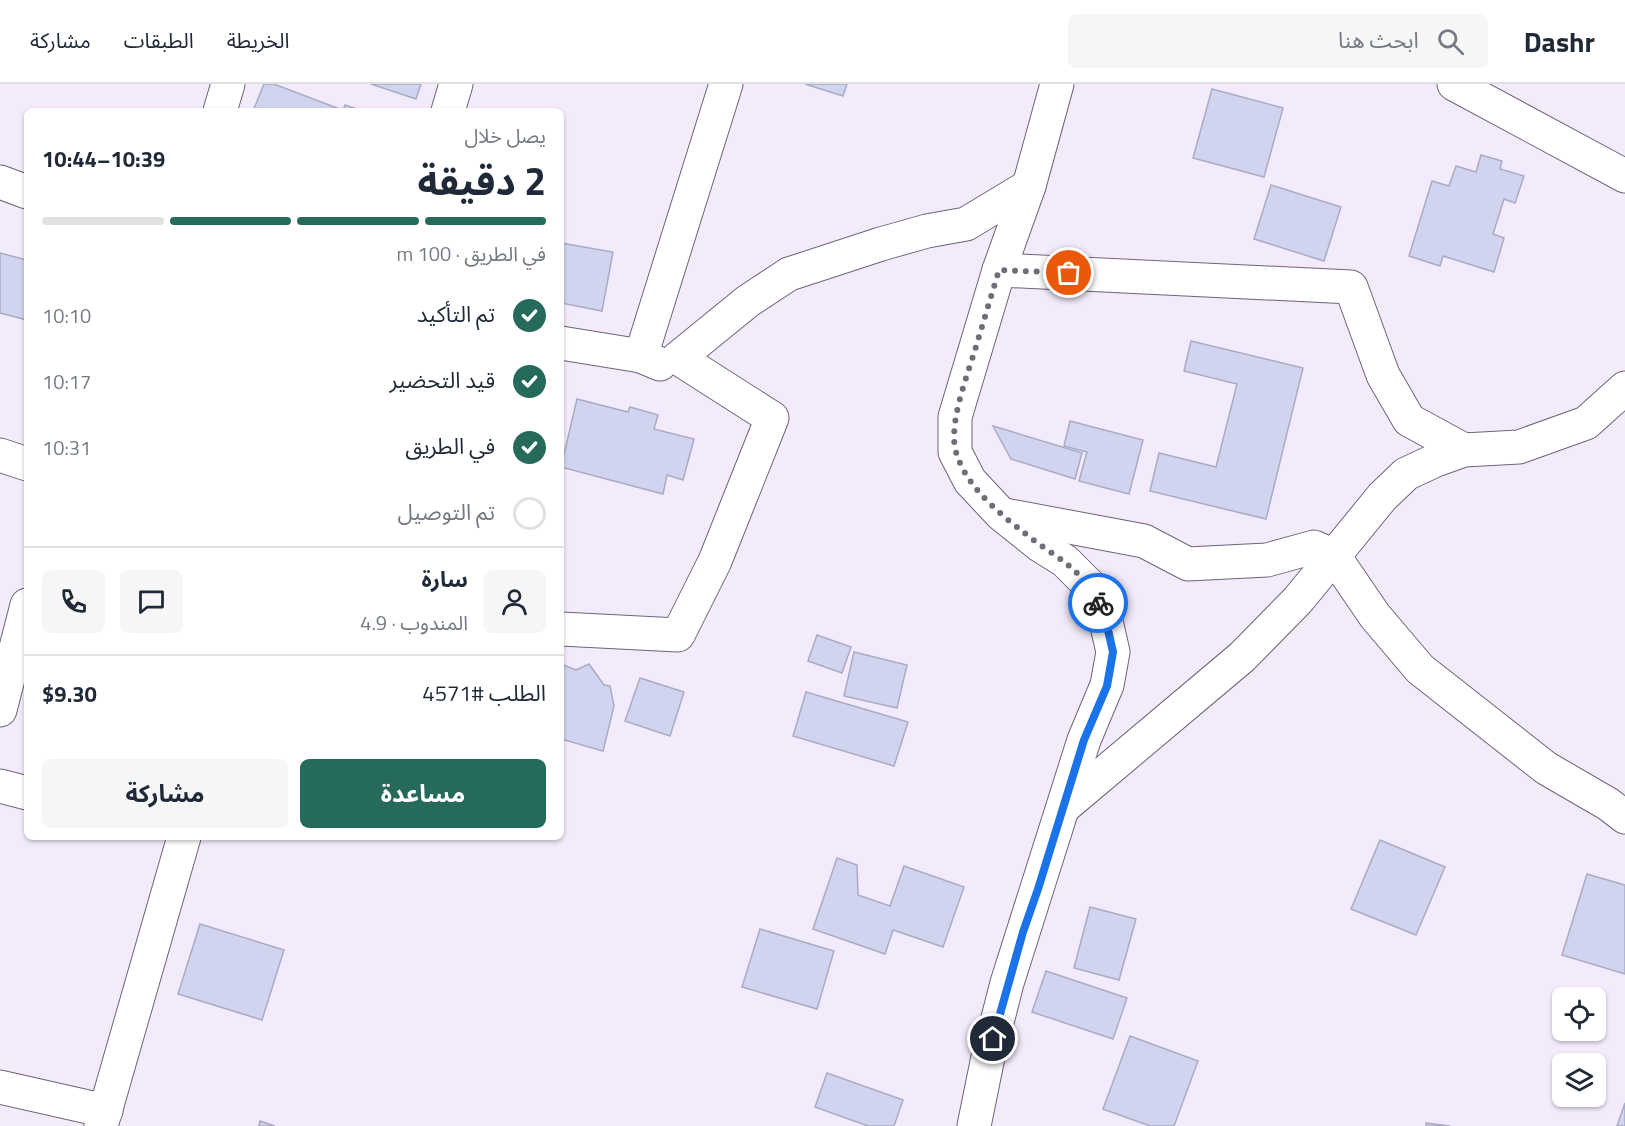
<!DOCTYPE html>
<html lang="ar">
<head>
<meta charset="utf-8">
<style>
	:root { --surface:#fff; --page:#f6f6f7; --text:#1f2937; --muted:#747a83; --line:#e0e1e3; --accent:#266a5c }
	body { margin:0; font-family:"Titillium Web","Noto Sans Arabic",sans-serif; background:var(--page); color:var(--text); direction:rtl; height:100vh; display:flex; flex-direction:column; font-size:22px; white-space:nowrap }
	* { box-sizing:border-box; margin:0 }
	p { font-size:20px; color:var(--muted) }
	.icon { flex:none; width:33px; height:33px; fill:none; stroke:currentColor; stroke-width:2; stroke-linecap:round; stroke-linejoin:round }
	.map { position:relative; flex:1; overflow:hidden; direction:ltr }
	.side { position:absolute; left:24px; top:24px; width:540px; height:732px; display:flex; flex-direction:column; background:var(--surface); border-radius:9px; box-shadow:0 2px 4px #0004; direction:rtl }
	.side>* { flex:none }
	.buttons { position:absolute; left:1552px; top:903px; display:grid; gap:12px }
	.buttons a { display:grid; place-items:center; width:54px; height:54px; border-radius:9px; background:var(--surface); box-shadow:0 2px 4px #0004; font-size:30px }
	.pin { position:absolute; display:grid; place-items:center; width:51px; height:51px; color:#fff; margin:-26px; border:3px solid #fff; border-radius:50%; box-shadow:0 2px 6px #0007 }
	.courier { position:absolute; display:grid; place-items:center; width:60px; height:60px; margin:-30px; border:4px solid #1a73e8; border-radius:50%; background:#fff; color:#222; box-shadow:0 2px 8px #0007 }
	.summary em { font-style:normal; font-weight:700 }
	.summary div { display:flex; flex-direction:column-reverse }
	.summary { display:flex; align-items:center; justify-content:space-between; height:102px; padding:0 18px }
	h1 { font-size:39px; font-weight:700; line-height:45px }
	.bar { display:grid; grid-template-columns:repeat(4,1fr); gap:9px 6px; align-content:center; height:72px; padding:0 18px }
	.bar i { height:8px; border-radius:4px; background:var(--line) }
	.bar .on { background:var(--accent) }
	.bar p { grid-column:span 4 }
	.line { display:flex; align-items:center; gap:15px; padding:0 18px; border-top:2px solid var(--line) }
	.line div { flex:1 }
	.round { display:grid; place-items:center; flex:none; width:63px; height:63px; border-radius:9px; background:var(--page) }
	ol { padding:0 18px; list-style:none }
	li { display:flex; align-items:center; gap:18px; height:66px }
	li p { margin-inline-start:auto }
	li .icon { padding:6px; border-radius:50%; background:var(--accent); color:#fff; stroke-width:4 }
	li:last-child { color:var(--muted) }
	li i { width:33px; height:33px; border:3px solid var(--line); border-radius:50% }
	.cta { display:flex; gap:12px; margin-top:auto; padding:12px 18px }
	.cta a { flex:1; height:69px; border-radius:9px; background:var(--accent); color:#fff; font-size:24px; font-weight:700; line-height:69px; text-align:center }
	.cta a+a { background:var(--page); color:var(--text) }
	header { display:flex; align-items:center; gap:36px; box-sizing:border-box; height:84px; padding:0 30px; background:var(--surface); border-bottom:2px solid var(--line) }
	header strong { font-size:28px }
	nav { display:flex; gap:33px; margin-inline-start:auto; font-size:21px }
	.search { width:420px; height:54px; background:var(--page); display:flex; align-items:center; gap:15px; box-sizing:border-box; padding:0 21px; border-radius:9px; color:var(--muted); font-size:22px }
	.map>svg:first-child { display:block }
</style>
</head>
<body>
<header>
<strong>Dashr</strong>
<div class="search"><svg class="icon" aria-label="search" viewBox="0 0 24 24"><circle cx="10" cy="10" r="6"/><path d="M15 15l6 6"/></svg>ابحث هنا</div>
<nav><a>الخريطة</a><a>الطبقات</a><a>مشاركة</a></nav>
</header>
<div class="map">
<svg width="1625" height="1042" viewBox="0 0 1625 1042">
	<rect width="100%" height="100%" fill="#f3ebfb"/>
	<!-- building -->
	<g fill="#d1d4ef" stroke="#a9abc6" stroke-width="1.5">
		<polygon points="264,0 274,0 337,24 336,27 253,27"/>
		<polygon points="371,0 421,0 416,15"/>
		<polygon points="805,0 847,0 843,12"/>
		<polygon points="1212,5 1283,24 1264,93 1193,74"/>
		<polygon points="345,21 363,27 343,27"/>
		<polygon points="1481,71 1502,77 1500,85 1524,92 1515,119 1504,115 1493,150 1504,154 1494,188 1443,172 1440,182 1409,172 1432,97 1449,102 1456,82 1476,88"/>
		<polygon points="1271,101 1341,123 1324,177 1254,155"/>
		<polygon points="561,159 613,168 602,227 561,219"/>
		<polygon points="0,169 27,176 27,236 0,229"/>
		<polygon points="1191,257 1303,284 1266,435 1150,407 1159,369 1216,383 1237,300 1184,287"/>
		<polygon points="577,315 628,328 630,323 658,331 654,345 694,355 683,396 667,391 663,410 561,383"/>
		<polygon points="1070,337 1143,356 1129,410 1079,397 1087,368 1064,362"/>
		<polygon points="993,342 1082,369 1075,395 1011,375"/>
		<polygon points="817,551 851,563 842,589 808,577"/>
		<polygon points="854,568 907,581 897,624 844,612"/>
		<polygon points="561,580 576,586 589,580 604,601 610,602 614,622 603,667 561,655"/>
		<polygon points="640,594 684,608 670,652 625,637"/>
		<polygon points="806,608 908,638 894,682 793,652"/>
		<polygon points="1380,756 1445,783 1416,851 1351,825"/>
		<polygon points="837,774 857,781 858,811 890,822 904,782 964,803 943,863 893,846 885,870 813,845"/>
		<polygon points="1587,790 1625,801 1625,890 1562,871"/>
		<polygon points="1090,823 1136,835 1119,896 1074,884"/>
		<polygon points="200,840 284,866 262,936 178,910"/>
		<polygon points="760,845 834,867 817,925 742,903"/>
		<polygon points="1046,887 1127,914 1113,955 1032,928"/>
		<polygon points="1130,952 1198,977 1174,1042 1150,1042 1103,1025"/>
		<polygon points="827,989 903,1016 894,1042 868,1042 815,1023"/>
		<polygon points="1625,1019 1625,1042 1617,1042"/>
		<polygon points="260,1037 275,1042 259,1042"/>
		<polygon points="1426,1039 1450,1042 1426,1042"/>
	</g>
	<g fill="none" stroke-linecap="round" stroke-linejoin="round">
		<defs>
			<g id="minor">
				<polyline points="1454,0 1625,92"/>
				<polyline points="220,27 228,0"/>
				<polyline points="448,27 456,0"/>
				<polyline points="0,98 27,108"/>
				<polyline points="999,186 1029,102 1057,0"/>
				<polyline points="561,259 641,272 660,280"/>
				<polyline points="641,272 726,0"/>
				<polyline points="0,371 27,380"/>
				<polyline points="1005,431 1144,457 1188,480 1267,476 1314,463 1334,472 1375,532 1420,585 1546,684 1608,720 1625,733"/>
				<polyline points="561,545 678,551 715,477 772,334 678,274 748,217 789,190 881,160 927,147 966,140 1029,102"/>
				<polyline points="0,626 27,521"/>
				<polyline points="0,702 27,709"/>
				<polyline points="1065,722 1242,573 1298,516 1382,413 1406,390 1436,376 1464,366 1519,363 1586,339 1625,304"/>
				<polyline points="0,1003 106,1027"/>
				<polyline points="101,1042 184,753"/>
				<polyline points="974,1042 988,973 1007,899 1084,656 1107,601 1113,568 1105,533 1089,501 1065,477 1041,462 1001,430 970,397 955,368 955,333 999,186 1351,203 1383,291 1409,336 1464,366"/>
			</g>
		</defs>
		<!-- minor casing -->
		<use href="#minor" stroke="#6e6379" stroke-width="35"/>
		<!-- minor -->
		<use href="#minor" stroke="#fff" stroke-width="33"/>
	</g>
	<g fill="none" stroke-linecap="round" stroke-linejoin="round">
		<!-- done -->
		<path stroke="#726c78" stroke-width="6" stroke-dasharray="0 10.8" d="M1069,189L999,186C991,213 983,239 975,266C967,292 948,341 956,368C966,403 1000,430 1027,451C1057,475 1080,482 1098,519"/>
		<!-- route -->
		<polyline stroke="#1a73e8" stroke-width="8" points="993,955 1023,848 1038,805 1084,656 1107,602 1113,568 1105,533 1098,519"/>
	</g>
</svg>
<div class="buttons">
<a><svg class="icon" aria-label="locate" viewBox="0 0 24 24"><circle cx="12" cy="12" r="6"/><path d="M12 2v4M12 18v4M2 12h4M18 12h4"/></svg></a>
<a><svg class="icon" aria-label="layers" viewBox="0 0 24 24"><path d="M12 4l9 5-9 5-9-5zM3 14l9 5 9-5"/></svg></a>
</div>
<div class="pin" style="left:1069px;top:189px;background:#ea580c"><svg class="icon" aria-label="bag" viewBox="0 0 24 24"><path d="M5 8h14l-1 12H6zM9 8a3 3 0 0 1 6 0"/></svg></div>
<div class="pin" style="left:993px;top:955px;background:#1f2937"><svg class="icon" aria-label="home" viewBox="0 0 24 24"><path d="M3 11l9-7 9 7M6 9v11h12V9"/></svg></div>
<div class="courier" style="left:1098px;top:519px"><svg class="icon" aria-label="bike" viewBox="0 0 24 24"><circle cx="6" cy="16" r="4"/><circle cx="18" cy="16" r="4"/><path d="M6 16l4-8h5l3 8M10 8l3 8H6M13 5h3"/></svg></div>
<section class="side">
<div class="summary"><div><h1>2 دقيقة</h1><p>يصل خلال</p></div><em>10:39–10:44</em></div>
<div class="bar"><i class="on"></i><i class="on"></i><i class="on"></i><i></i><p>في الطريق · 100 m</p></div>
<ol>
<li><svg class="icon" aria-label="check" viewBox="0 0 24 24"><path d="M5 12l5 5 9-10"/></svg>تم التأكيد<p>10:10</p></li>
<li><svg class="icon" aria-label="check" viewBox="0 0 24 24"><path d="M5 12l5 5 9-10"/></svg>قيد التحضير<p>10:17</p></li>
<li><svg class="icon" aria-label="check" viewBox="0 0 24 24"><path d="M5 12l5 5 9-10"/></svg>في الطريق<p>10:31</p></li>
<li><i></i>تم التوصيل</li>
</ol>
<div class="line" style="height:108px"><a class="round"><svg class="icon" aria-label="person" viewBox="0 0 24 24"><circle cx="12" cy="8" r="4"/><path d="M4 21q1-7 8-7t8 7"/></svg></a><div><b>سارة</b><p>المندوب · 4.9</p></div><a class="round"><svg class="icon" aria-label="chat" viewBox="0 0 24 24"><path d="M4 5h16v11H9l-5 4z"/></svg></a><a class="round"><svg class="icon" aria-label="phone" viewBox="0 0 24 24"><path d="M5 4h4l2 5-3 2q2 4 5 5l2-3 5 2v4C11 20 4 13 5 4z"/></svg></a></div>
<div class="line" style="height:78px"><div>الطلب #4571</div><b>$9.30</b></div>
<div class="cta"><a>مساعدة</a><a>مشاركة</a></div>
</section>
</div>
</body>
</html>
